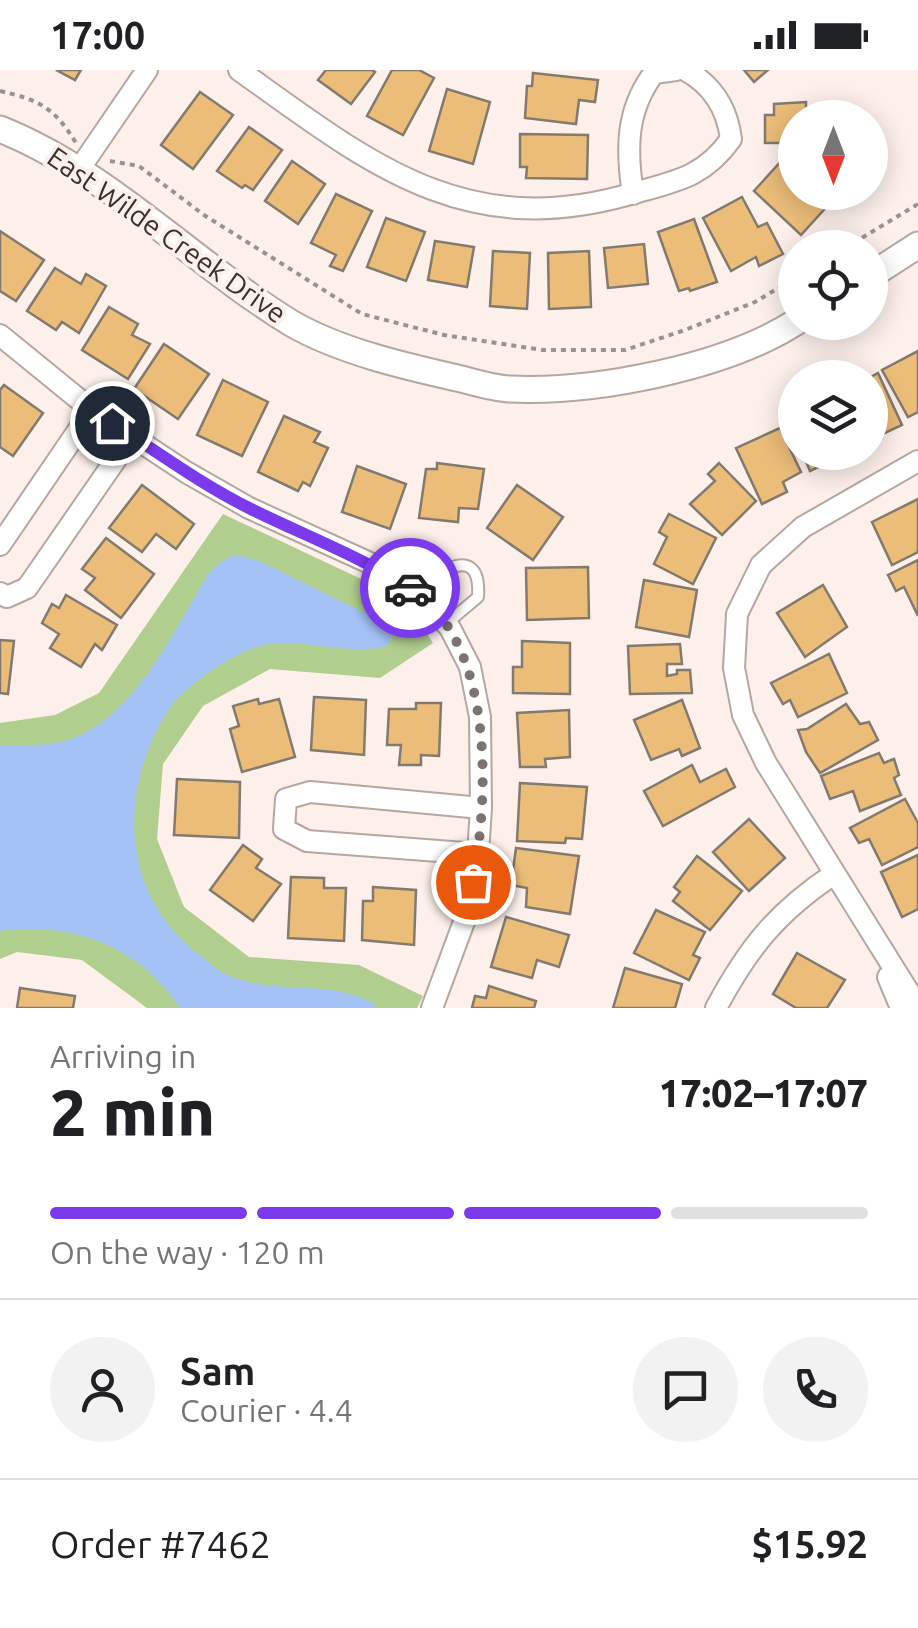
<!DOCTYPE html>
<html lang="en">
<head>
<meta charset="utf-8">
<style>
	:root { --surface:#fff; --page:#f2f2f2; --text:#202124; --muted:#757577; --line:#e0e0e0; --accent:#7c3aed }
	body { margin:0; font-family:Ubuntu,sans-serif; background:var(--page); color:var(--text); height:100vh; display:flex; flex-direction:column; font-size:38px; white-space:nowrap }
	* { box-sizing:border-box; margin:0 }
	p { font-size:32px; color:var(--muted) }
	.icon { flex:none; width:55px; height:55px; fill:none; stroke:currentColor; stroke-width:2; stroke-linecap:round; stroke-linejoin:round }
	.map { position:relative; height:938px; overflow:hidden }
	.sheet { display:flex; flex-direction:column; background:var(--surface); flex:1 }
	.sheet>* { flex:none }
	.needle { width:65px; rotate:180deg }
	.fabs { position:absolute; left:778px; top:30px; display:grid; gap:20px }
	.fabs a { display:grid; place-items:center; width:110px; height:110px; border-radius:50%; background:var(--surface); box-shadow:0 5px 25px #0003; font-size:50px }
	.pin { position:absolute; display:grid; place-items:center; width:85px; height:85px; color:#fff; margin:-42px; border:5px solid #fff; border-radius:50%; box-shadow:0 2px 10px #0007 }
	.courier { position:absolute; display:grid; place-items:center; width:100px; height:100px; margin:-50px; border:8px solid #7c3aed; border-radius:50%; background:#fff; color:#222; box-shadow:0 2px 12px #0007 }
	.summary em { font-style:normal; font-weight:800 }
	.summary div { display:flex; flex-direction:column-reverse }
	.summary { display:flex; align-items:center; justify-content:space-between; height:170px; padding:0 50px }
	h1 { font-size:65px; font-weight:800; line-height:75px }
	.bar { display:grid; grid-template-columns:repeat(4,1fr); gap:15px 10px; align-content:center; height:120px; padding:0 50px }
	.bar i { height:12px; border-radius:8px; background:var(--line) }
	.bar .current { background:var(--accent) }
	.bar p { grid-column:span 4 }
	.line { display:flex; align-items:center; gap:25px; padding:0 50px; border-top:2px solid var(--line) }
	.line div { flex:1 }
	.round { display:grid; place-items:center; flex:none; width:105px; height:105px; border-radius:52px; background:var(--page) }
	.status { display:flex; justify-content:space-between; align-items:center; height:70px; padding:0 50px; background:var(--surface); direction:ltr }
	.status svg { height:28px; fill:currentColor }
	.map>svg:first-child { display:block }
</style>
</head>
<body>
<div class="status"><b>17:00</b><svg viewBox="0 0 49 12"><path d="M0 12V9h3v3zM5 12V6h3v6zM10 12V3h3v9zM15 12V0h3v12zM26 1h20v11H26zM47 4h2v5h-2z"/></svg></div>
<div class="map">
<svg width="918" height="938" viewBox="0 0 918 938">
	<rect width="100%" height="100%" fill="#fdf0eb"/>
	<!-- green -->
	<polygon fill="#b0ce8e" points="223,444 376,516 417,548 433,573 380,608 270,599 203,636 163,694 157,769 184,837 249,887 359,895 423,926 417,938 147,938 82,890 17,882 0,889 0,653 55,645 99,623"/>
	<!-- water -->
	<path fill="#a5c2f6" d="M236,485L257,490L381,551L393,566L387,576C345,588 292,562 251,579C225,589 182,618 167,642C116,725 122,828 202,887C210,893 218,901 227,905C275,926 329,908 375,934L374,938H180C140,876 71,851 0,861V676C18,675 37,676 54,673C119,664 161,585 191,534C203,513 211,492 236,485Z"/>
	<!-- building -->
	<g fill="#ecbd79" stroke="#827a6f" stroke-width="2.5">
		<polygon points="56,0 81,0 75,10"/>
		<polygon points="326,0 372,0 375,2 351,34 318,10"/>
		<polygon points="392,0 419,0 434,8 403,65 367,46"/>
		<polygon points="744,0 768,0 754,12"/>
		<polygon points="533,3 598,10 595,32 579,30 576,54 525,48 527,16 532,16"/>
		<polygon points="447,19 490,32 473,94 429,81"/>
		<polygon points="200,22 233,45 193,99 161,75"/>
		<polygon points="806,32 806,48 795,48 795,73 765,73 765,45 774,45 774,34"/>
		<polygon points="249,57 282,80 253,120 245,115 242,118 217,101"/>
		<polygon points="520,64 588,65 587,109 526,108 527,97 520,97"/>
		<polygon points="784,88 795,98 795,122 821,122 831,132 801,165 754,121"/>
		<polygon points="292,91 325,114 298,154 265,131"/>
		<polygon points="336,124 372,141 343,201 330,196 336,185 311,173"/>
		<polygon points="742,127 758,157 767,153 783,184 759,196 756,187 731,201 703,148"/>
		<polygon points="386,148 425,162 406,211 367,197"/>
		<polygon points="694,149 717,212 690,221 689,218 679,221 658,162"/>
		<polygon points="0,161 44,190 16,231 0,221"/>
		<polygon points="435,171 474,177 467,217 428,210"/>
		<polygon points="644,174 648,214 608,218 604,178"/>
		<polygon points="493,181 530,183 527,239 490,236"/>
		<polygon points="589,181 591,237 549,239 548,183"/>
		<polygon points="55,198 81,214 86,204 106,216 79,263 62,252 56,260 27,241"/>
		<polygon points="109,237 138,254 132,265 150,274 128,309 82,280"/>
		<polygon points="164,274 209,304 178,349 134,319"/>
		<polygon points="918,281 918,342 908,347 882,300"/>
		<polygon points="878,303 902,355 870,370 869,308"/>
		<polygon points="223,310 268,332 242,386 197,365"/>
		<polygon points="4,315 43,343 13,386 0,377 0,320"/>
		<polygon points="795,335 795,368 783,340"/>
		<polygon points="284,346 320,362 314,372 328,378 310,416 303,412 298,421 258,402"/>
		<polygon points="780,358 801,402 783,412 787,422 762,434 736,378"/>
		<polygon points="802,382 850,382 810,401"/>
		<polygon points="437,393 484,399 478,439 459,438 458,452 419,448 426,399 437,399"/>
		<polygon points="719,393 756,431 722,465 690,434 715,411 708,404"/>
		<polygon points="357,396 406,414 390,459 342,442"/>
		<polygon points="142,415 194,454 176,479 156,464 142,482 109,458"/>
		<polygon points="517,415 563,447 533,490 487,458"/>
		<polygon points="918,429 918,482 892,495 872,452"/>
		<polygon points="669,444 716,468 693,514 654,494 667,467 659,462"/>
		<polygon points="106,468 154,504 121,548 85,520 95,508 82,499"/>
		<polygon points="918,490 918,546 904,517 896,521 888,505"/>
		<polygon points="588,497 589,548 527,550 526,498"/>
		<polygon points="644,510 697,520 689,567 636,557"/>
		<polygon points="823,515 847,557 805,587 777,543"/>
		<polygon points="66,525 117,555 102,580 95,574 81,597 50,578 59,564 42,553 52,534 59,538"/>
		<polygon points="0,570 14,571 8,624 0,623"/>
		<polygon points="522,571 570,573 570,624 513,623 513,597 522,597"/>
		<polygon points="680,574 682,594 667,594 667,606 677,604 677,600 690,600 692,623 630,624 628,576"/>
		<polygon points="829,584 847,623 798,647 790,630 783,634 771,613"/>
		<polygon points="314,627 366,630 364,685 311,680"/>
		<polygon points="258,629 259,634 279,629 295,687 242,702 230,659 239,656 233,636"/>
		<polygon points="682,630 700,678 682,686 679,679 651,690 634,650"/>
		<polygon points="416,633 441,633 439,686 421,685 421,695 399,695 401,675 387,675 389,639 416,639"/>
		<polygon points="846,634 860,654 869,652 878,670 820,703 806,682 798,660 807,659"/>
		<polygon points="569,640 570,687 545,689 546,697 520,697 517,643"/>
		<polygon points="879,683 884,693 894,689 899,705 894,708 901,725 860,741 853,721 830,729 821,706"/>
		<polygon points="692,695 700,712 726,699 735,717 663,756 644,721"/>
		<polygon points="177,709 240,712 239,768 174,765"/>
		<polygon points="520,713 587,717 582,769 566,768 565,773 517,771"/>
		<polygon points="905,729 918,753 918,777 882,795 869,769 859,773 850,758"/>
		<polygon points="749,749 785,788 749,821 713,782"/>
		<polygon points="243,775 262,789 256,798 281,814 253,851 210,820"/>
		<polygon points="516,778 579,786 570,844 526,837 527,818 511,815"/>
		<polygon points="918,785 918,839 902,847 881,802"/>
		<polygon points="697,786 742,821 710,860 673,831 680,822 674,817"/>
		<polygon points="291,807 324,808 324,818 346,818 344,871 288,868"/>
		<polygon points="373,817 416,820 414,875 362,870 363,831 373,831"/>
		<polygon points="656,840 705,862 693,885 700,888 689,910 634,883"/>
		<polygon points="506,847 569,865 559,897 537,890 532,908 491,897"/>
		<polygon points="797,883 845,910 827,938 796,938 773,924"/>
		<polygon points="625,898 682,914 675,938 613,938"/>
		<polygon points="489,916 536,931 534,938 472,938 475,926 486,928"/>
		<polygon points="20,918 75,926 73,938 17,938"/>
	</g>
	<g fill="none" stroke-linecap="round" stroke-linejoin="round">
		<defs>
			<path id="service" d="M416,522C437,501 482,472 478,527L446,554"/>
			<g id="minor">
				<path d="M239,0C369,93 465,173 634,123C676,111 704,107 731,69C727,38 713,15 685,0"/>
				<polyline points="78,101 147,0"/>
				<path d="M633,124C626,79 626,40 654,3L676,0"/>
				<polyline points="0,265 92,340 186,402 249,438 372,494 416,522 450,558 470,597 480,647 481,738 478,784 468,841 432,938"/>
				<polyline points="918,391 803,457 761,495 737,544 734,598 743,645 766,693 918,937"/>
				<polyline points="0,475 92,340"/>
				<polyline points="0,523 7,527 27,518 132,366"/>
				<polyline points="478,784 307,771 284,759 286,729 310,722 481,738"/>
				<polyline points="888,907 901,938"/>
				<path d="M716,938C748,878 777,842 834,804"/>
			</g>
			<g id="tertiary">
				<path d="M0,59C108,102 193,193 291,253C339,281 404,296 457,308C474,312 492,318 509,319C594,323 724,298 796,252"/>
				<polyline points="870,206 918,175"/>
			</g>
		</defs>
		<!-- service casing -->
		<use href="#service" stroke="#b5a6a0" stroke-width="14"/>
		<!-- minor casing -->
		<use href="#minor" stroke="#b5a6a0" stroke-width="24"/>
		<!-- tertiary casing -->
		<use href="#tertiary" stroke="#b5a6a0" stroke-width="29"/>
		<!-- path -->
		<g stroke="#9b928e" stroke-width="4" stroke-dasharray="5 5" stroke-linecap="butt">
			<path d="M0,21C39,30 54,37 76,73"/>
			<polyline points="110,91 139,96 204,145 362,244 444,265 543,280 625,280 685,260 755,232 795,208"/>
			<polyline points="845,178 918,134"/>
		</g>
		<!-- service -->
		<use href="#service" stroke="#fff" stroke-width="10"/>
		<!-- minor -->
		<use href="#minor" stroke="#fff" stroke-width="20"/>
		<!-- tertiary -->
		<use href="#tertiary" stroke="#fff" stroke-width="25"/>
	</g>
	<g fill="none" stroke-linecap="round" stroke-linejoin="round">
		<!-- done -->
		<path stroke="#7d7471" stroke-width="10" stroke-dasharray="0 18" d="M410,518C495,573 489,724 473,812"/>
		<!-- route -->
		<path stroke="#7c3aed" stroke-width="12" d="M112,353C158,382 202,415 251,439C304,465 359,486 410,518"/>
	</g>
	<g text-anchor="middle" stroke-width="8" stroke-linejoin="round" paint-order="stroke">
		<!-- street labels -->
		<g font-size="28" fill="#38322f" stroke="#fdf0eb">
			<text transform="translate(167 165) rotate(35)" y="10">East Wilde Creek Drive</text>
		</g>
	</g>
</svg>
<div class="fabs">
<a><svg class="needle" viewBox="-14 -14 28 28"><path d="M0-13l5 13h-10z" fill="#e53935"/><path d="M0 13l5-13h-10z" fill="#757577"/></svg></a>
<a><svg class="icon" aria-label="locate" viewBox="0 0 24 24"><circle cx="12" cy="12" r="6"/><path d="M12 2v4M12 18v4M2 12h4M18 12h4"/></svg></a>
<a><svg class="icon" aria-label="layers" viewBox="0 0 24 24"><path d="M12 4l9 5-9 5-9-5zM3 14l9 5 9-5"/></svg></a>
</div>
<div class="pin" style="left:473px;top:812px;background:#ea580c"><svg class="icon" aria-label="bag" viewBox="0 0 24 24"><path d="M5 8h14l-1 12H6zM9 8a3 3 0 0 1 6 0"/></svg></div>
<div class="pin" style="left:112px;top:353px;background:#1f2937"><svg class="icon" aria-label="home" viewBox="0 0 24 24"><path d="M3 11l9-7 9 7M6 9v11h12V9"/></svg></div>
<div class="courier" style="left:410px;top:518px"><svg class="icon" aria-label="car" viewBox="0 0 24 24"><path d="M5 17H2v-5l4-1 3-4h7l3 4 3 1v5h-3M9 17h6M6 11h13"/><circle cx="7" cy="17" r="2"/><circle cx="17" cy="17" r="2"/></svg></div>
</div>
<section class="sheet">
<div class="summary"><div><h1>2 min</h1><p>Arriving in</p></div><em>17:02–17:07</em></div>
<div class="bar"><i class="current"></i><i class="current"></i><i class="current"></i><i></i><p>On the way · 120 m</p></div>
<div class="line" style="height:180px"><a class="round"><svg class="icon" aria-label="person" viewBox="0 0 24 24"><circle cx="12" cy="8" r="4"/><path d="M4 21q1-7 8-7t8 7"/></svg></a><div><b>Sam</b><p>Courier · 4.4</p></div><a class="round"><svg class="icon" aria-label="chat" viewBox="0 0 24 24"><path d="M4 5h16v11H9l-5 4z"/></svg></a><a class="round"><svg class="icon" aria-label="phone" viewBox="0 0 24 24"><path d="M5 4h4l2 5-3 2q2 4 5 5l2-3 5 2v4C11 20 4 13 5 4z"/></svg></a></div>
<div class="line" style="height:130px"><div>Order #7462</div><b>$15.92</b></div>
</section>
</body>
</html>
